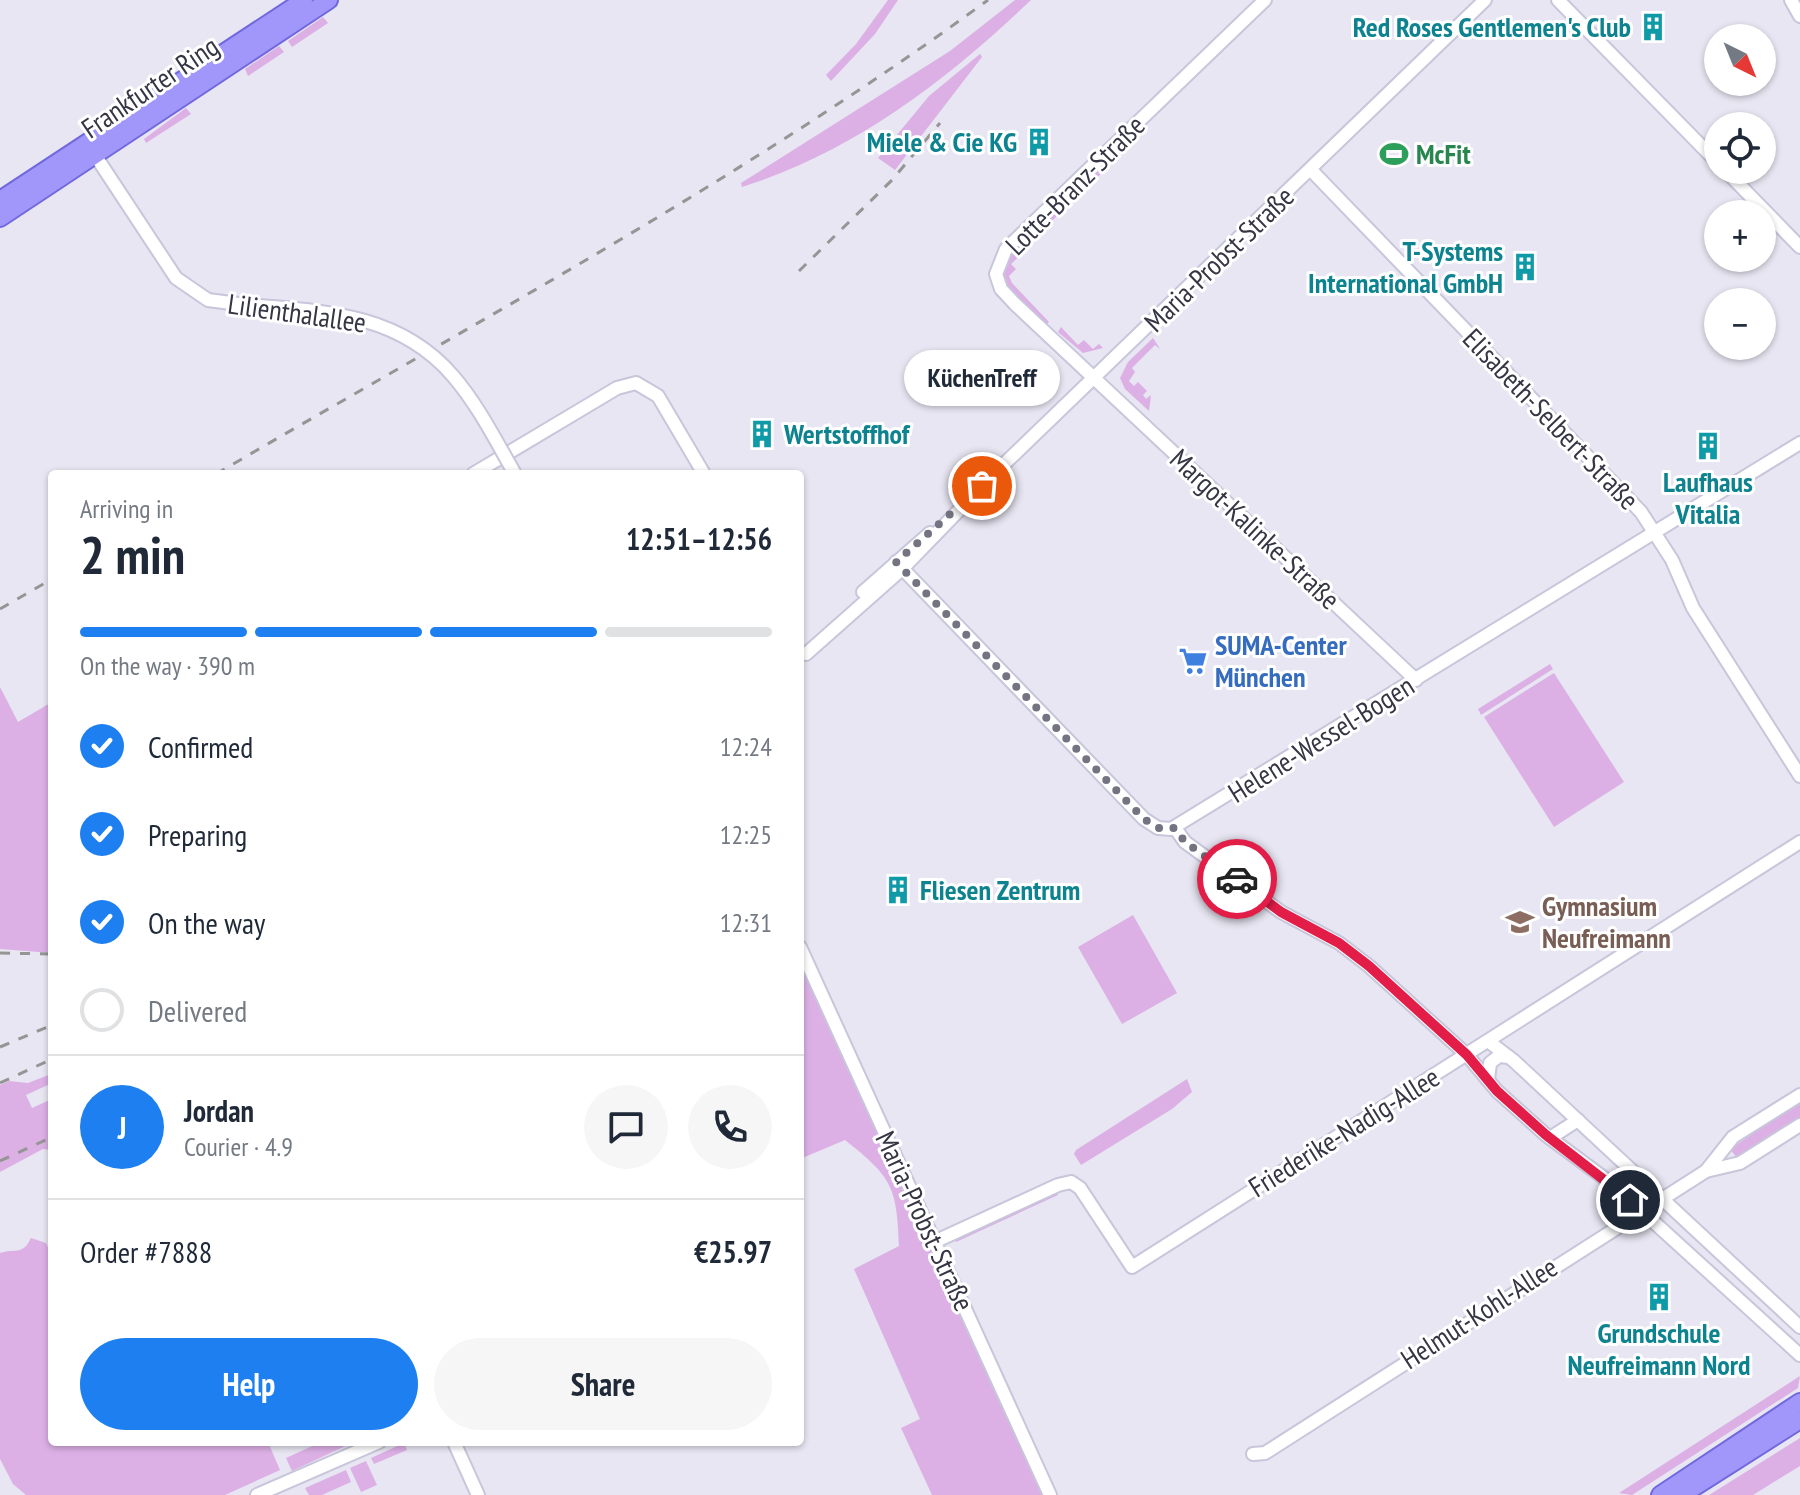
<!DOCTYPE html>
<html lang="en">
<head>
<meta charset="utf-8">
<style>
	:root { --surface:#fff; --page:#f6f6f7; --text:#1f2937; --muted:#747a83; --line:#e0e1e3; --accent:#1e80f0 }
	body { margin:0; font-family:"PT Sans Narrow",sans-serif; background:var(--page); color:var(--text); height:100vh; display:flex; flex-direction:column; font-size:30px; white-space:nowrap }
	* { box-sizing:border-box; margin:0 }
	p { font-size:26px; color:var(--muted) }
	.icon { flex:none; width:44px; height:44px; fill:none; stroke:currentColor; stroke-width:2; stroke-linecap:round; stroke-linejoin:round }
	.map { position:relative; flex:1; overflow:hidden }
	.drawer { position:absolute; left:48px; top:470px; width:756px; height:976px; display:flex; flex-direction:column; background:var(--surface); border-radius:8px; box-shadow:0 2px 6px #0004 }
	.drawer>* { flex:none }
	.needle { width:52px; rotate:137deg }
	.tools { position:absolute; left:1704px; top:24px; display:grid; gap:16px }
	.tools a { display:grid; place-items:center; width:72px; height:72px; border-radius:50%; background:var(--surface); box-shadow:0 2px 6px #0004; font-size:40px }
	.pin { position:absolute; display:grid; place-items:center; width:68px; height:68px; color:#fff; margin:-34px; border:4px solid #fff; border-radius:50%; box-shadow:0 2px 8px #0007 }
	.courier { position:absolute; display:grid; place-items:center; width:80px; height:80px; margin:-40px; border:6px solid #e11d48; border-radius:50%; background:#fff; color:#222; box-shadow:0 2px 10px #0007 }
	.bubble { position:absolute; height:56px; border-radius:28px; background:var(--surface); box-shadow:0 2px 6px #0004; font-size:26px; font-weight:800; line-height:56px; text-align:center }
	.headline em { font-style:normal; font-weight:800 }
	.headline div { display:flex; flex-direction:column-reverse }
	.headline { display:flex; align-items:center; justify-content:space-between; height:136px; padding:0 32px }
	h1 { font-size:52px; font-weight:800; line-height:60px }
	.bar { display:grid; grid-template-columns:repeat(4,1fr); gap:12px 8px; align-content:center; height:96px; padding:0 32px }
	.bar i { height:10px; border-radius:6px; background:var(--line) }
	.bar .active { background:var(--accent) }
	.bar p { grid-column:span 4 }
	.line { display:flex; align-items:center; gap:20px; padding:0 32px; border-top:2px solid var(--line) }
	.line div { flex:1 }
	.round { display:grid; place-items:center; flex:none; width:84px; height:84px; border-radius:42px; background:var(--page) }
	ol { padding:0 32px; list-style:none }
	li { display:flex; align-items:center; gap:24px; height:88px }
	li p { margin-inline-start:auto }
	li .icon { padding:8px; border-radius:50%; background:var(--accent); color:#fff; stroke-width:4 }
	li:last-child { color:var(--muted) }
	li i { width:44px; height:44px; border:4px solid var(--line); border-radius:50% }
	.cta { display:flex; gap:16px; margin-top:auto; padding:16px 32px }
	.cta a { flex:1; height:92px; border-radius:48px; background:var(--accent); color:#fff; font-size:32px; font-weight:800; line-height:92px; text-align:center }
	.cta a+a { background:var(--page); color:var(--text) }
	.map>svg:first-child { display:block }
</style>
</head>
<body>
<div class="map">
<svg width="1800" height="1495" viewBox="0 0 1800 1495">
	<rect width="100%" height="100%" fill="#e7e6f2"/>
	<!-- green -->
	<g fill="#dcb0e5">
		<polygon points="888,0 898,0 875,34 831,81 826,75 856,44"/>
		<path d="M1015,0H1031C946,81 855,151 742,187L741,183L950,51Z"/>
		<polygon points="323,17 328,23 292,47 288,41"/>
		<polygon points="279,46 284,52 248,76 245,69"/>
		<polygon points="980,54 982,57 895,170 878,158 929,96"/>
		<polygon points="186,108 191,114 146,143 144,139"/>
		<polygon points="1128,140 1132,144 1031,241 1026,236"/>
		<path d="M1020,242L1028,248L1011,264L1016,269L1009,276L1012,283L1049,322L1044,327C1016,299 984,280 1020,242Z"/>
		<polygon points="1061,327 1078,345 1084,340 1093,349 1099,344 1103,348 1083,353 1058,332"/>
		<polygon points="1153,338 1160,349 1155,345 1132,368 1135,372 1129,381 1134,386 1138,382 1147,391 1143,395 1146,399 1151,395 1149,411 1125,389 1120,378 1128,362"/>
		<polygon points="1550,664 1553,669 1481,715 1478,709"/>
		<polygon points="1554,673 1624,782 1554,827 1484,717"/>
		<polygon points="0,687 18,722 52,702 52,953 0,949"/>
		<polygon points="1133,915 1177,993 1122,1024 1078,947"/>
		<path d="M800,962L1044,1495H932L901,1428L920,1419L854,1269L899,1246C897,1187 892,1177 845,1140L800,1159Z"/>
		<polygon points="51,1074 52,1083 26,1095 32,1108 52,1099 52,1150 43,1149 0,1172 0,1085 9,1081 28,1083"/>
		<polygon points="1187,1079 1192,1092 1172,1109 1081,1165 1074,1154 1076,1150"/>
		<polygon points="1800,1102 1800,1119 1737,1158 1730,1149"/>
		<polygon points="1056,1190 1058,1195 956,1242 953,1237"/>
		<path d="M31,1238L46,1243L52,1257V1442H268L280,1470L225,1495H26L13,1484L0,1459V1253C14,1248 23,1256 31,1238Z"/>
		<polygon points="1800,1376 1798,1388 1632,1495 1619,1493"/>
		<polygon points="1800,1438 1800,1466 1753,1495 1709,1495"/>
		<polygon points="321,1442 354,1442 292,1471 286,1458"/>
		<polygon points="404,1443 407,1450 374,1464 371,1458"/>
		<polygon points="366,1461 377,1485 361,1492 350,1468"/>
		<polygon points="346,1470 351,1482 322,1495 309,1495 305,1488"/>
	</g>
	<g fill="none" stroke-linecap="round" stroke-linejoin="round">
		<defs>
			<g id="minor">
				<polyline points="1265,0 1006,249 996,274 1001,289 1015,304 1416,680"/>
				<polyline points="1558,0 1718,163"/>
				<polyline points="1791,0 1800,16"/>
				<polyline points="91,149 176,278 208,300 246,305"/>
				<polyline points="1311,170 1641,512 1672,560 1693,608 1800,776"/>
				<polyline points="1725,170 1800,247"/>
				<polyline points="473,474 617,388 636,383 658,396 704,474"/>
				<polyline points="896,562 1144,819 1158,828 1171,829 1800,443"/>
				<polyline points="863,592 930,533"/>
				<polyline points="806,654 902,569 1000,468 1485,0"/>
				<polyline points="1175,828 1185,842 1281,912 1339,943 1369,966 1467,1055 1497,1091 1546,1135 1612,1184 1800,1355"/>
				<polyline points="800,947 1050,1495"/>
				<polyline points="1488,1041 1514,1061 1800,1327"/>
				<polyline points="1488,1080 1490,1063 1499,1056 1509,1057"/>
				<polyline points="1550,1138 1578,1120"/>
				<polyline points="1706,1171 1740,1163 1800,1125"/>
				<polyline points="934,1242 1058,1185 1071,1182 1080,1188 1132,1267 1800,842"/>
				<polyline points="454,1442 478,1495"/>
				<polyline points="1253,1454 1265,1453 1706,1171 1733,1137 1800,1095"/>
				<polyline points="257,1495 379,1442"/>
			</g>
			<g id="major">
				<polyline points="0,200 304,0"/>
				<polyline points="0,218 329,0"/>
				<polyline points="1660,1495 1800,1402"/>
				<polyline points="1682,1495 1800,1420"/>
			</g>
		</defs>
		<!-- minor casing -->
		<use href="#minor" stroke="#c7c6db" stroke-width="16"/>
		<!-- major casing -->
		<use href="#major" stroke="#7168de" stroke-width="20"/>
		<!-- minor -->
		<use href="#minor" stroke="#fff" stroke-width="12"/>
		<!-- major -->
		<use href="#major" stroke="#a197fa" stroke-width="16"/>
		<!-- rail -->
		<g stroke="#959595" stroke-width="3" stroke-dasharray="10 10" stroke-linecap="butt">
			<polyline points="799,271 892,180 940,123"/>
			<path d="M216,474C476,322 745,178 988,0"/>
			<polyline points="0,609 52,579"/>
			<polyline points="0,953 52,954"/>
			<polyline points="0,1047 52,1025"/>
			<polyline points="0,1083 52,1059"/>
			<polyline points="0,1161 52,1137"/>
		</g>
		<defs>
			<path id="minor-bridge" d="M246,305C323,311 399,313 453,376C478,405 496,441 515,474"/>
		</defs>
		<!-- minor-bridge casing -->
		<use href="#minor-bridge" stroke="#c7c6db" stroke-width="16" stroke-linecap="butt"/>
		<!-- minor-bridge -->
		<use href="#minor-bridge" stroke="#fff" stroke-width="12"/>
	</g>
	<g fill="none" stroke-linecap="round" stroke-linejoin="round">
		<!-- done -->
		<polyline stroke="#737381" stroke-width="8" stroke-dasharray="0 14.4" points="982,486 896,562 1144,819 1158,828 1175,828 1185,842 1237,879"/>
		<!-- route -->
		<polyline stroke="#e11d48" stroke-width="10" points="1237,879 1281,912 1339,943 1369,966 1467,1055 1497,1091 1546,1135 1630,1200"/>
	</g>
	<!-- icons -->
	<defs>
		<symbol id="building-bare" viewBox="-9 -9 18 18"><path d="M-4-6H4V6H1V3H-1V6H-4ZM-2.5-4.3h1.7v1.8h-1.7ZM.8-4.3h1.7v1.8H.8ZM-2.5-1h1.7V.8h-1.7ZM.8-1h1.7V.8H.8Z" fill="#0f9aa8" stroke="#fff" stroke-width="2.5" paint-order="stroke"/></symbol>
		<symbol id="stadium-bare" viewBox="-9 -9 18 18"><path d="M0-5a6.5 5 0 1 0 0 10a6.5 5 0 1 0 0-10ZM-3.5-1.8h7v3.6h-7Z" fill="#2e9e5b" stroke="#fff" stroke-width="2.5" paint-order="stroke"/></symbol>
		<symbol id="supermarket-bare" viewBox="-9 -9 18 18"><path d="M-6-5.5h2.5l.6 2H6L4.5 2H-2.5L-4.4-4H-6ZM-1.5 3.2a1.3 1.3 0 1 0 .1 0ZM3 3.2a1.3 1.3 0 1 0 .1 0Z" fill="#3f7fe0" stroke="#fff" stroke-width="2.5" paint-order="stroke"/></symbol>
		<symbol id="school-bare" viewBox="-9 -9 18 18"><path d="M0-5L7-2L0 1L-7-2ZM-4 1L0 2.5L4 1V4Q0 6-4 4Z" fill="#8d6e63" stroke="#fff" stroke-width="2.5" paint-order="stroke"/></symbol>
	</defs>
	<g fill-rule="evenodd">
		<use href="#building-bare" x="1633" y="7" width="40" height="40"/>
		<use href="#building-bare" x="1019" y="122" width="40" height="40"/>
		<use href="#stadium-bare" x="1374" y="134" width="40" height="40"/>
		<use href="#building-bare" x="1505" y="247" width="40" height="40"/>
		<use href="#building-bare" x="742" y="414" width="40" height="40"/>
		<use href="#building-bare" x="1688" y="426" width="40" height="40"/>
		<use href="#supermarket-bare" x="1173" y="641" width="40" height="40"/>
		<use href="#building-bare" x="878" y="870" width="40" height="40"/>
		<use href="#school-bare" x="1500" y="902" width="40" height="40"/>
		<use href="#building-bare" x="1639" y="1277" width="40" height="40"/>
	</g>
	<g text-anchor="middle" stroke-width="6" stroke-linejoin="round" paint-order="stroke">
		<!-- culture labels -->
		<g font-size="28" font-weight="bold" fill="#0d838f" stroke="#fff" text-anchor="end">
			<text x="1631" y="37">Red Roses Gentlemen's Club</text>
			<text x="1017" y="152">Miele &amp; Cie KG</text>
			<text x="1503" y="261">T-Systems<tspan x="1503" dy="32">International GmbH</tspan></text>
			<text x="784" y="444" text-anchor="start">Wertstoffhof</text>
			<text x="1708" y="492" text-anchor="middle">Laufhaus<tspan x="1708" dy="32">Vitalia</tspan></text>
			<text x="920" y="900" text-anchor="start">Fliesen Zentrum</text>
			<text x="1659" y="1343" text-anchor="middle">Grundschule<tspan x="1659" dy="32">Neufreimann Nord</tspan></text>
		</g>
		<!-- street labels -->
		<g font-size="28" fill="#353544" stroke="#fff">
			<text transform="translate(150 87) rotate(-34)" y="10">Frankfurter Ring</text>
			<text transform="translate(1075 185) rotate(-45)" y="10">Lotte-Branz-Straße</text>
			<text transform="translate(1219 259) rotate(-44)" y="10">Maria-Probst-Straße</text>
			<text transform="translate(297 313) rotate(8)" y="10">Lilienthalallee</text>
			<text transform="translate(1551 419) rotate(46)" y="10">Elisabeth-Selbert-Straße</text>
			<text transform="translate(1255 529) rotate(43)" y="10">Margot-Kalinke-Straße</text>
			<text transform="translate(1321 739) rotate(-32)" y="10">Helene-Wessel-Bogen</text>
			<text transform="translate(1344 1132) rotate(-32)" y="10">Friederike-Nadig-Allee</text>
			<text transform="translate(925 1221) rotate(65)" y="10">Maria-Probst-Straße</text>
			<text transform="translate(1479 1313) rotate(-33)" y="10">Helmut-Kohl-Allee</text>
		</g>
		<!-- leisure labels -->
		<g font-size="28" font-weight="bold" fill="#27864d" stroke="#fff" text-anchor="start">
			<text x="1416" y="164">McFit</text>
		</g>
		<!-- shop labels -->
		<g font-size="28" font-weight="bold" fill="#366cbe" stroke="#fff" text-anchor="start">
			<text x="1215" y="655">SUMA-Center<tspan x="1215" dy="32">München</tspan></text>
		</g>
		<!-- education labels -->
		<g font-size="28" font-weight="bold" fill="#785e54" stroke="#fff" text-anchor="start">
			<text x="1542" y="916">Gymnasium<tspan x="1542" dy="32">Neufreimann</tspan></text>
		</g>
	</g>
</svg>
<div class="tools">
<a><svg class="needle" viewBox="-14 -14 28 28"><path d="M0-13l5 13h-10z" fill="#e53935"/><path d="M0 13l5-13h-10z" fill="#747a83"/></svg></a>
<a><svg class="icon" aria-label="locate" viewBox="0 0 24 24"><circle cx="12" cy="12" r="6"/><path d="M12 2v4M12 18v4M2 12h4M18 12h4"/></svg></a>
<a>+</a>
<a>−</a>
</div>
<div class="pin" style="left:982px;top:486px;background:#ea580c"><svg class="icon" aria-label="bag" viewBox="0 0 24 24"><path d="M5 8h14l-1 12H6zM9 8a3 3 0 0 1 6 0"/></svg></div>
<div class="pin" style="left:1630px;top:1200px;background:#1f2937"><svg class="icon" aria-label="home" viewBox="0 0 24 24"><path d="M3 11l9-7 9 7M6 9v11h12V9"/></svg></div>
<div class="courier" style="left:1237px;top:879px"><svg class="icon" aria-label="car" viewBox="0 0 24 24"><path d="M5 17H2v-5l4-1 3-4h7l3 4 3 1v5h-3M9 17h6M6 11h13"/><circle cx="7" cy="17" r="2"/><circle cx="17" cy="17" r="2"/></svg></div>
<div class="bubble" style="left:904px;top:350px;width:156px">KüchenTreff</div>
<section class="drawer">
<div class="headline"><div><h1>2 min</h1><p>Arriving in</p></div><em>12:51–12:56</em></div>
<div class="bar"><i class="active"></i><i class="active"></i><i class="active"></i><i></i><p>On the way · 390 m</p></div>
<ol>
<li><svg class="icon" aria-label="check" viewBox="0 0 24 24"><path d="M5 12l5 5 9-10"/></svg>Confirmed<p>12:24</p></li>
<li><svg class="icon" aria-label="check" viewBox="0 0 24 24"><path d="M5 12l5 5 9-10"/></svg>Preparing<p>12:25</p></li>
<li><svg class="icon" aria-label="check" viewBox="0 0 24 24"><path d="M5 12l5 5 9-10"/></svg>On the way<p>12:31</p></li>
<li><i></i>Delivered</li>
</ol>
<div class="line" style="height:144px"><b class="round" style="background:var(--accent);color:#fff">J</b><div><b>Jordan</b><p>Courier · 4.9</p></div><a class="round"><svg class="icon" aria-label="chat" viewBox="0 0 24 24"><path d="M4 5h16v11H9l-5 4z"/></svg></a><a class="round"><svg class="icon" aria-label="phone" viewBox="0 0 24 24"><path d="M5 4h4l2 5-3 2q2 4 5 5l2-3 5 2v4C11 20 4 13 5 4z"/></svg></a></div>
<div class="line" style="height:104px"><div>Order #7888</div><b>€25.97</b></div>
<div class="cta"><a>Help</a><a>Share</a></div>
</section>
</div>
</body>
</html>
